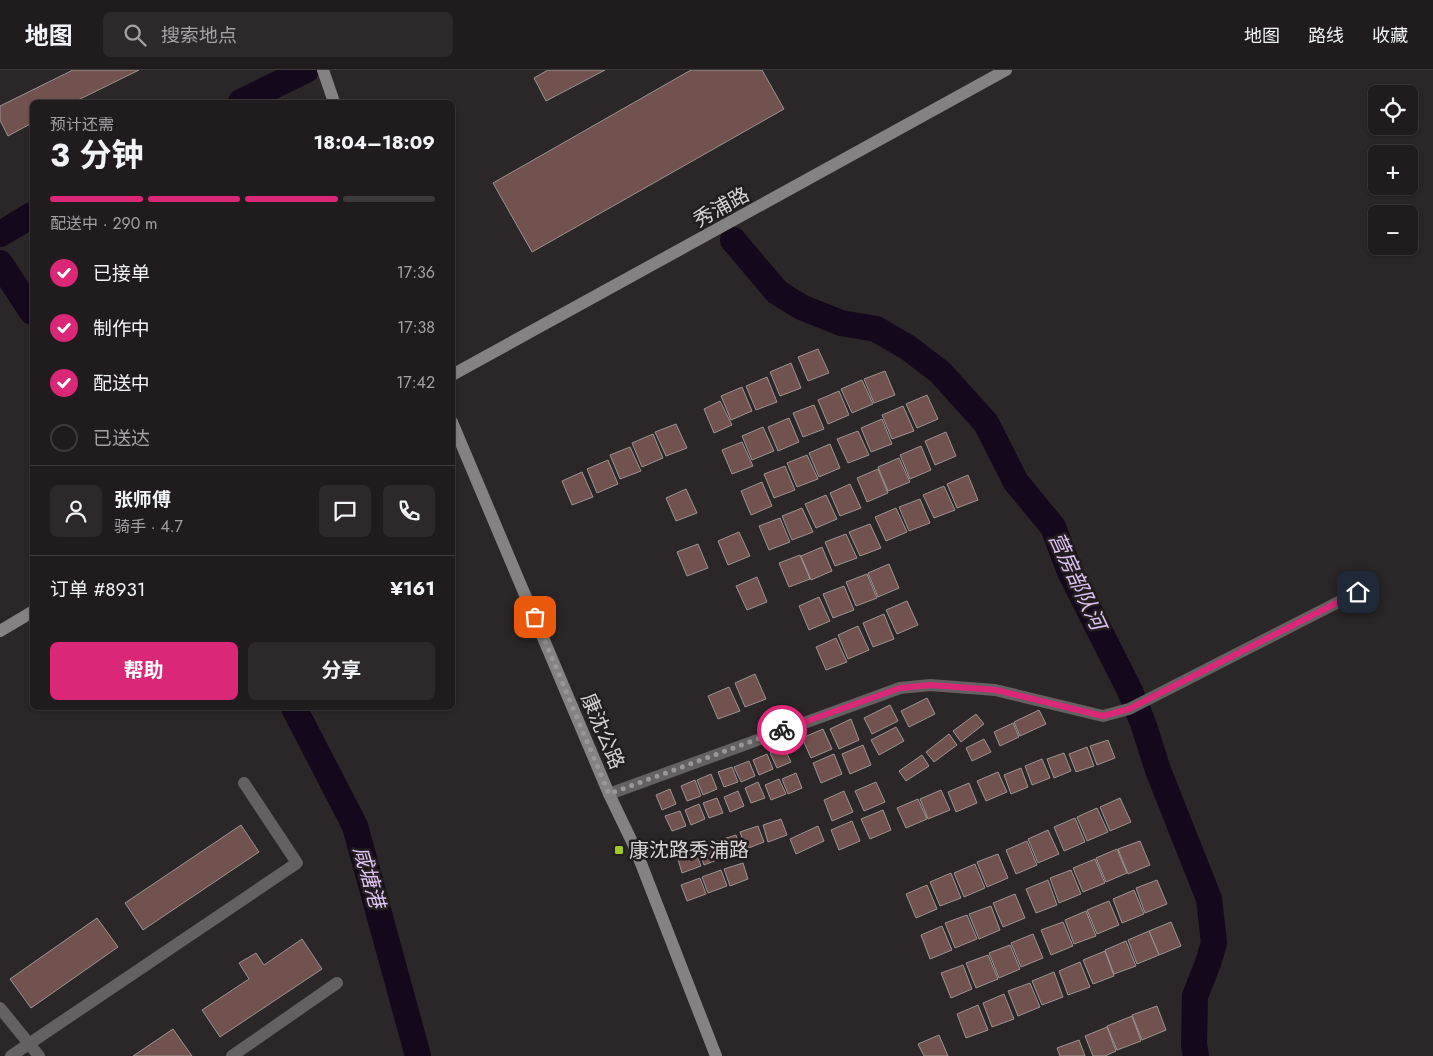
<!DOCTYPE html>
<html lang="zh">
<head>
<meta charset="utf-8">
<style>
	:root { --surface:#201c1e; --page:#2d292b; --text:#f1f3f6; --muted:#a2a1a4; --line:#3d3a3c; --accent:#db2777 }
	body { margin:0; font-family:Jost,"Noto Sans SC",sans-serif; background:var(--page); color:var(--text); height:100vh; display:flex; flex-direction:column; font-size:19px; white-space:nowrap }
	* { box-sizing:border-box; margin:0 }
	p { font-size:16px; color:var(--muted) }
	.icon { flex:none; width:28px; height:28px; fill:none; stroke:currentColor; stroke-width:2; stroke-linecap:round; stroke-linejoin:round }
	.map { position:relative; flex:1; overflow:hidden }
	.details { position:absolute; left:30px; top:30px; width:425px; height:610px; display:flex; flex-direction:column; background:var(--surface); border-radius:8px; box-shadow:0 1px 4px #0004,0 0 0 1px var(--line) }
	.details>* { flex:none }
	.tools { position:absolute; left:1368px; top:15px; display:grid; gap:10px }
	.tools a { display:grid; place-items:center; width:50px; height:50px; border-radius:8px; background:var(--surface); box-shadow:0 1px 4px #0004,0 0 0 1px var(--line); font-size:25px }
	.pin { position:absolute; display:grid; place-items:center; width:42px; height:42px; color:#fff; margin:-21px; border-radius:10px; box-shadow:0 2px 8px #0006 }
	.courier { position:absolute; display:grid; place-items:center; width:50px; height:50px; margin:-25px; border:4px solid #db2777; border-radius:50%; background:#fff; color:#222; box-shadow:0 1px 6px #0007 }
	.overview em { font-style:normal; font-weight:700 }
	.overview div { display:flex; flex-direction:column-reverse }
	.overview { display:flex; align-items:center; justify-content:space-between; height:85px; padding:0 20px }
	h1 { font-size:32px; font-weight:700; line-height:38px }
	.bar { display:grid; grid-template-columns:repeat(4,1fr); gap:8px 5px; align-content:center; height:60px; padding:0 20px }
	.bar i { height:6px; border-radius:4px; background:var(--line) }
	.bar .active { background:var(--accent) }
	.bar p { grid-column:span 4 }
	.line { display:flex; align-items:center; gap:12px; padding:0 20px; border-top:1px solid var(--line) }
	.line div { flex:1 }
	.round { display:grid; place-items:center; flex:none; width:52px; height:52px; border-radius:8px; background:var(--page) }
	ol { padding:0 20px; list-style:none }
	li { display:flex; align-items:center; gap:15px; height:55px }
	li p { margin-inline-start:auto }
	li .icon { padding:5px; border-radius:50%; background:var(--accent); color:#fff; stroke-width:4 }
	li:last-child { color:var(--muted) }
	li i { width:28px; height:28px; border:2px solid var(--line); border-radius:50% }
	.primary-button { display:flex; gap:10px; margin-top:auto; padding:10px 20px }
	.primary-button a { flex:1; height:58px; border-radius:8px; background:var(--accent); color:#fff; font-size:20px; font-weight:700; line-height:58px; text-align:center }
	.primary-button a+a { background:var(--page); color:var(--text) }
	header { display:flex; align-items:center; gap:30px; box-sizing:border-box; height:70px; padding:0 25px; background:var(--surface); border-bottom:1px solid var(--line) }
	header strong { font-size:24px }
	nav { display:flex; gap:28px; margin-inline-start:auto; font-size:18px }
	.search { width:350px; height:45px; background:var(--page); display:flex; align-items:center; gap:12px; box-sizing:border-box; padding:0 18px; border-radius:8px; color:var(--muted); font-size:19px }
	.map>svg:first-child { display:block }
</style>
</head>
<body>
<header>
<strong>地图</strong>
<div class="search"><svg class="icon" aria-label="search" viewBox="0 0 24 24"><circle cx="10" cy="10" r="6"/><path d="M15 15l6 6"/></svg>搜索地点</div>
<nav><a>地图</a><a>路线</a><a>收藏</a></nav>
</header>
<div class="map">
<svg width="1433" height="986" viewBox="0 0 1433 986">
	<rect width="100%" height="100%" fill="#2b2628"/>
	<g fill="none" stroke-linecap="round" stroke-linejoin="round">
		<!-- river -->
		<g stroke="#14081c" stroke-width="26">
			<polyline points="241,32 306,0"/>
			<polyline points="0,164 32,145"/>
			<polyline points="733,170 777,222 801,237 841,253 876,259 907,277 940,302 986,353 1016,412 1053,457 1070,502 1129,619 1143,653 1158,700 1209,829 1214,873 1208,893 1195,926 1194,974 1196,986"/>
			<polyline points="0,193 32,242"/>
			<polyline points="294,638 355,756 418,986"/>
		</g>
	</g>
	<!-- building -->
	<g fill="#72524f" stroke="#9b9493">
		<polygon points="73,0 139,0 74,32 32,32 32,53 8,66 0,50 0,36"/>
		<polygon points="548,0 605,0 546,31 534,8"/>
		<polygon points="691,0 762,0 784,39 532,182 493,113"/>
		<polygon points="818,279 829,303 808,311 798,287"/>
		<polygon points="791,293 801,318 780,326 770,302"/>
		<polygon points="885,301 895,325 874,333 864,309"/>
		<polygon points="767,307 777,332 756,340 746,316"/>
		<polygon points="862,310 873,334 852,343 841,319"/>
		<polygon points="742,317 752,341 731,350 721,326"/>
		<polygon points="839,321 849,345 828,354 818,330"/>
		<polygon points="927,325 938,349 917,358 906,334"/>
		<polygon points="720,331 732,355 714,363 704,339"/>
		<polygon points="814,335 824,359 803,367 793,343"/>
		<polygon points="903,336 914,361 892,369 882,345"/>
		<polygon points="789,348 799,372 778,381 768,357"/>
		<polygon points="882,349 892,374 871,382 861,358"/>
		<polygon points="676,354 687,378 666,386 655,362"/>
		<polygon points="763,357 774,381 752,390 742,366"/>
		<polygon points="858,361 869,385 848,393 837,369"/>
		<polygon points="946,362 956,386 935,395 925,371"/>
		<polygon points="653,364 663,388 642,397 632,373"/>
		<polygon points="742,372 753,396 732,404 722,380"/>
		<polygon points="830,374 840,398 819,407 809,383"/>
		<polygon points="921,376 931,400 910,409 900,385"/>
		<polygon points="630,377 641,401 620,409 610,385"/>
		<polygon points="807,385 818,409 797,417 787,393"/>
		<polygon points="899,388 910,412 888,421 878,397"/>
		<polygon points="608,390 618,414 597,423 587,399"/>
		<polygon points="785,396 795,420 774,428 764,404"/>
		<polygon points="878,399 888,423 867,432 857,408"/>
		<polygon points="582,402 593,427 572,435 562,411"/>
		<polygon points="968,405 978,430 957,438 947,414"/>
		<polygon points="762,412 772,436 751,445 741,421"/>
		<polygon points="850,414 861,438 840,446 830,423"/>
		<polygon points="944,416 955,440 934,448 923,425"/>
		<polygon points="686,419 697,443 676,451 666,428"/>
		<polygon points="826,425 837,449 816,458 805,434"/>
		<polygon points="920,429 930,453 909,461 899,437"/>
		<polygon points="802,438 813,462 792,470 782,446"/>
		<polygon points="896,438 907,462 886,471 875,447"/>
		<polygon points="780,448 790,472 769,480 759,456"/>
		<polygon points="870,454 881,478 860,486 849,462"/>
		<polygon points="739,462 750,486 728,495 718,471"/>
		<polygon points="846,464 857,488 835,496 825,472"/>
		<polygon points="698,474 708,498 687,506 677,482"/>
		<polygon points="822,477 832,501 811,510 801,486"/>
		<polygon points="800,485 810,509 789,517 779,493"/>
		<polygon points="889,494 899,518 878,527 868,503"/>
		<polygon points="867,504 877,528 856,536 846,512"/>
		<polygon points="757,507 767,532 747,540 736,516"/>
		<polygon points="844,516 854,540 833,548 823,524"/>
		<polygon points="819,527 830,551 809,560 799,536"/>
		<polygon points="907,531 918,555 897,564 886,540"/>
		<polygon points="884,544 894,569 873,577 863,553"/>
		<polygon points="858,556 869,580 848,589 838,565"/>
		<polygon points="836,568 847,592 826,600 816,577"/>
		<polygon points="755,604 766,629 745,637 735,613"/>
		<polygon points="729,617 740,641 718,649 708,626"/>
		<polygon points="927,628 935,644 909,657 901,641"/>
		<polygon points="890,635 898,651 872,664 864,648"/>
		<polygon points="1039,640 1046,654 1020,666 1014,652"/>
		<polygon points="976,644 984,654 961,672 953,661"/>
		<polygon points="851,649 859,670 839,679 830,659"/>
		<polygon points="1013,653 1019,667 1000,676 994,662"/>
		<polygon points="896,657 904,671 879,685 871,670"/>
		<polygon points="823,659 832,679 811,688 802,668"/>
		<polygon points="949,664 957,675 934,692 926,682"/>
		<polygon points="984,669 991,682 972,691 966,678"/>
		<polygon points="1108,670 1115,688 1097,695 1090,676"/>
		<polygon points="863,675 871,695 850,704 842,684"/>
		<polygon points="784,677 791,692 777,698 770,683"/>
		<polygon points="1087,677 1094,696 1076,702 1069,684"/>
		<polygon points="1064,683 1071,701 1054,708 1047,689"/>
		<polygon points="767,684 773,699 759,705 753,690"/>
		<polygon points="834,684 842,704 821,713 813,693"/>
		<polygon points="922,685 929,696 906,711 899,701"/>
		<polygon points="1042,689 1050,708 1032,715 1025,696"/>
		<polygon points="749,691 755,706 741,712 734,697"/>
		<polygon points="732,697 738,712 724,717 718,702"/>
		<polygon points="1021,698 1028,717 1011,724 1004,705"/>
		<polygon points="998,702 1007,722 986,731 977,711"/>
		<polygon points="796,703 802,718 788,724 782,709"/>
		<polygon points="711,704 717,719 703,725 697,710"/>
		<polygon points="779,709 786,724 771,730 765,715"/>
		<polygon points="695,710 701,726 687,731 681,716"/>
		<polygon points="758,712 765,728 751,733 745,718"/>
		<polygon points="876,712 885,732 864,741 855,721"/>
		<polygon points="969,713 977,733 956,742 948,722"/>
		<polygon points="670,719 676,734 662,740 656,725"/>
		<polygon points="941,720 950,740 928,749 920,729"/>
		<polygon points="738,721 744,736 730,742 724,727"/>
		<polygon points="844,721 853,742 832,751 824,730"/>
		<polygon points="717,728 723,743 709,748 703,733"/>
		<polygon points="1120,728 1131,752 1110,761 1100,737"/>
		<polygon points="918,729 927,749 906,758 897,738"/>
		<polygon points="699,734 705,749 691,755 685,740"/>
		<polygon points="1097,738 1108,762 1087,771 1077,747"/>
		<polygon points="883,740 891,760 870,769 861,749"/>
		<polygon points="680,741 686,756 672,761 665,746"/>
		<polygon points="1075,748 1085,772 1064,781 1054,757"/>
		<polygon points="781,749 787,765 768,772 763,755"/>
		<polygon points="852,751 860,771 839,780 831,760"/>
		<polygon points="241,755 259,782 143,860 125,833"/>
		<polygon points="758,756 764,772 746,779 740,762"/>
		<polygon points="818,756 824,771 796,784 790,769"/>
		<polygon points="1048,760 1059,784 1038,793 1028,769"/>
		<polygon points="736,765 741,781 723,787 717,771"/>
		<polygon points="1027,771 1037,795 1016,804 1006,780"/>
		<polygon points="1140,771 1150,795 1128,804 1118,779"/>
		<polygon points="717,772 722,788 704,795 698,778"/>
		<polygon points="1117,779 1127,803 1106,812 1096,788"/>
		<polygon points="695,780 701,796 682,803 677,786"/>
		<polygon points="998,784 1008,808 987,817 977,792"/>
		<polygon points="1095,789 1105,813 1083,822 1073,798"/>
		<polygon points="743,793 748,809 730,816 724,799"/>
		<polygon points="975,794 985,818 964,827 954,803"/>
		<polygon points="721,800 727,816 708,823 702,807"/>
		<polygon points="1071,800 1081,824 1059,833 1050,808"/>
		<polygon points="951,803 961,828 940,836 930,812"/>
		<polygon points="700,808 706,824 687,831 681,815"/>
		<polygon points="1048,810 1057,835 1036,843 1026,819"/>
		<polygon points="1157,810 1167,834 1145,843 1136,818"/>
		<polygon points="927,815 937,839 916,848 906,824"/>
		<polygon points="1134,820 1144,844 1122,853 1113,829"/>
		<polygon points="1015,824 1025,848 1003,857 993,833"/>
		<polygon points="1109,831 1119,855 1097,864 1087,840"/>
		<polygon points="991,836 1000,860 979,869 969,844"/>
		<polygon points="1086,841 1096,866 1074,874 1065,850"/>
		<polygon points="967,845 977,869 955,878 945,853"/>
		<polygon points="97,848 118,877 31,938 10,909"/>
		<polygon points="1063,852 1073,876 1051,885 1041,860"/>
		<polygon points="1171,852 1181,876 1159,885 1149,861"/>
		<polygon points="942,856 952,880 930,889 921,865"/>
		<polygon points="1149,861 1159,885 1137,894 1128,870"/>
		<polygon points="1033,864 1043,888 1021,897 1011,873"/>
		<polygon points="302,869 322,899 220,967 202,940 249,909 239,893 256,883 264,895"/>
		<polygon points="1126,871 1136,896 1114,904 1105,880"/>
		<polygon points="1010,875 1020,899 999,908 989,883"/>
		<polygon points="1105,881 1114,906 1093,914 1083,890"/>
		<polygon points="988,885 998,909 976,918 966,893"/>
		<polygon points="1080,892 1090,917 1068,925 1059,901"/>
		<polygon points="963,895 972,919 951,928 941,903"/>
		<polygon points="1054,902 1063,927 1042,935 1032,911"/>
		<polygon points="1030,913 1040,937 1018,946 1008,921"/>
		<polygon points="1004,924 1014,949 992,957 983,933"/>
		<polygon points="978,935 988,960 966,968 957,944"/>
		<polygon points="1157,936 1166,960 1142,970 1132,945"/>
		<polygon points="1132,946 1141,971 1117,980 1107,956"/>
		<polygon points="1107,957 1116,981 1105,986 1093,986 1085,966"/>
		<polygon points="173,959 192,986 133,986"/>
		<polygon points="939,965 948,986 924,986 918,974"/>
		<polygon points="1079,970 1085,986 1060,986 1057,978"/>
	</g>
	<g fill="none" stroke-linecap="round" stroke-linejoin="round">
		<!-- street -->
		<g stroke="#646163" stroke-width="12">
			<polyline points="609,724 900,618 930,615 995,620 1103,646 1129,639 1358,522"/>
			<polyline points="0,938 39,986"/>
			<polyline points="11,986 297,793 244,713"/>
			<polyline points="232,986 337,913"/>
		</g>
		<!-- secondary -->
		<g stroke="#858284" stroke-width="12">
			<polyline points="323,0 334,32"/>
			<polyline points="452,305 1006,0"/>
			<polyline points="452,352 609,724 635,778 716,986"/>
			<polyline points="0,561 32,542"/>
		</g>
	</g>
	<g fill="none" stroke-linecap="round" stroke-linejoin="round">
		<!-- done -->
		<polyline stroke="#9b9798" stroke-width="5" stroke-dasharray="0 9" points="535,547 609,724 782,660"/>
		<!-- route -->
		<polyline stroke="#db2777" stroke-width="6" points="782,660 900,618 930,615 996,620 1103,646 1129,639 1358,522"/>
	</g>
	<!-- markers -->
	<rect fill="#a3c927" stroke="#221d1e" stroke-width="2" x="614" y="775" width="10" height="10" rx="2.5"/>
	<g text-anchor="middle" stroke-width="5" stroke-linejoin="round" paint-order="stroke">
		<!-- street labels -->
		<g font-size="20" fill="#d7d4d5" stroke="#221d1e">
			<text transform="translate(721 137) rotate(-29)" y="7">秀浦路</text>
			<text transform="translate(603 661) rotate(67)" y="7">康沈公路</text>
		</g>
		<!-- poi labels -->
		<g font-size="20" fill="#d7d4d5" stroke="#221d1e" text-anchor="start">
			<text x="629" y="787">康沈路秀浦路</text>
		</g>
		<!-- water labels -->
		<g font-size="21" font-style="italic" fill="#dfc3f4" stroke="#221d1e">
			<text transform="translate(1077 511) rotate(65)" y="7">营房部队河</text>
			<text transform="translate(369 807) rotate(74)" y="7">咸塘港</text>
		</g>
	</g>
</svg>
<div class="tools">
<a><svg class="icon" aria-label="locate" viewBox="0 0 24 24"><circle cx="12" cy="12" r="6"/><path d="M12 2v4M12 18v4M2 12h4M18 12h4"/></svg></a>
<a>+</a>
<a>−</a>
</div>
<div class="pin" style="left:535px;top:547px;background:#ea580c"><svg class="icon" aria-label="bag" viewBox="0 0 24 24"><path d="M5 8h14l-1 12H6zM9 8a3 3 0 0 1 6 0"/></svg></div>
<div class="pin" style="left:1358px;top:522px;background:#1f2937"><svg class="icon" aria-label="home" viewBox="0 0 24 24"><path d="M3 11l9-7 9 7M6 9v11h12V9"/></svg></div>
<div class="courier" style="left:782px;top:660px"><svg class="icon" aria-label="bike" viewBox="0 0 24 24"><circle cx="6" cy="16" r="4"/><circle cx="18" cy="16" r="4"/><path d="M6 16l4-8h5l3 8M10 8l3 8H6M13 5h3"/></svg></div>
<section class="details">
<div class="overview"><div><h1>3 分钟</h1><p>预计还需</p></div><em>18:04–18:09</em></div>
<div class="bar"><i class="active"></i><i class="active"></i><i class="active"></i><i></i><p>配送中 · 290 m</p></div>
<ol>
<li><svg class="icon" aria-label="check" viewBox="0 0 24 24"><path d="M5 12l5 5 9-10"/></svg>已接单<p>17:36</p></li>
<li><svg class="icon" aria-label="check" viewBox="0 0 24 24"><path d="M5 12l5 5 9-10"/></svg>制作中<p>17:38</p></li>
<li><svg class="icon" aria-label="check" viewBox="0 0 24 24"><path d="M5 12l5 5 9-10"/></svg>配送中<p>17:42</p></li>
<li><i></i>已送达</li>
</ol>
<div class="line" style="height:90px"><a class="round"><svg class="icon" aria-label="person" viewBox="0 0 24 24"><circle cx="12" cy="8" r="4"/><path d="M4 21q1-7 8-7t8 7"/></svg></a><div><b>张师傅</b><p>骑手 · 4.7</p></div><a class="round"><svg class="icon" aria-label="chat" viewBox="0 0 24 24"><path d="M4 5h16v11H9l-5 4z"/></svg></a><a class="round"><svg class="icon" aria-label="phone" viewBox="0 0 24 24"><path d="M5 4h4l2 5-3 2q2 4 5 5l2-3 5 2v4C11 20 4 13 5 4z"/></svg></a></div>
<div class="line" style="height:65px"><div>订单 #8931</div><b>¥161</b></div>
<div class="primary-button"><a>帮助</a><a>分享</a></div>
</section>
</div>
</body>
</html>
